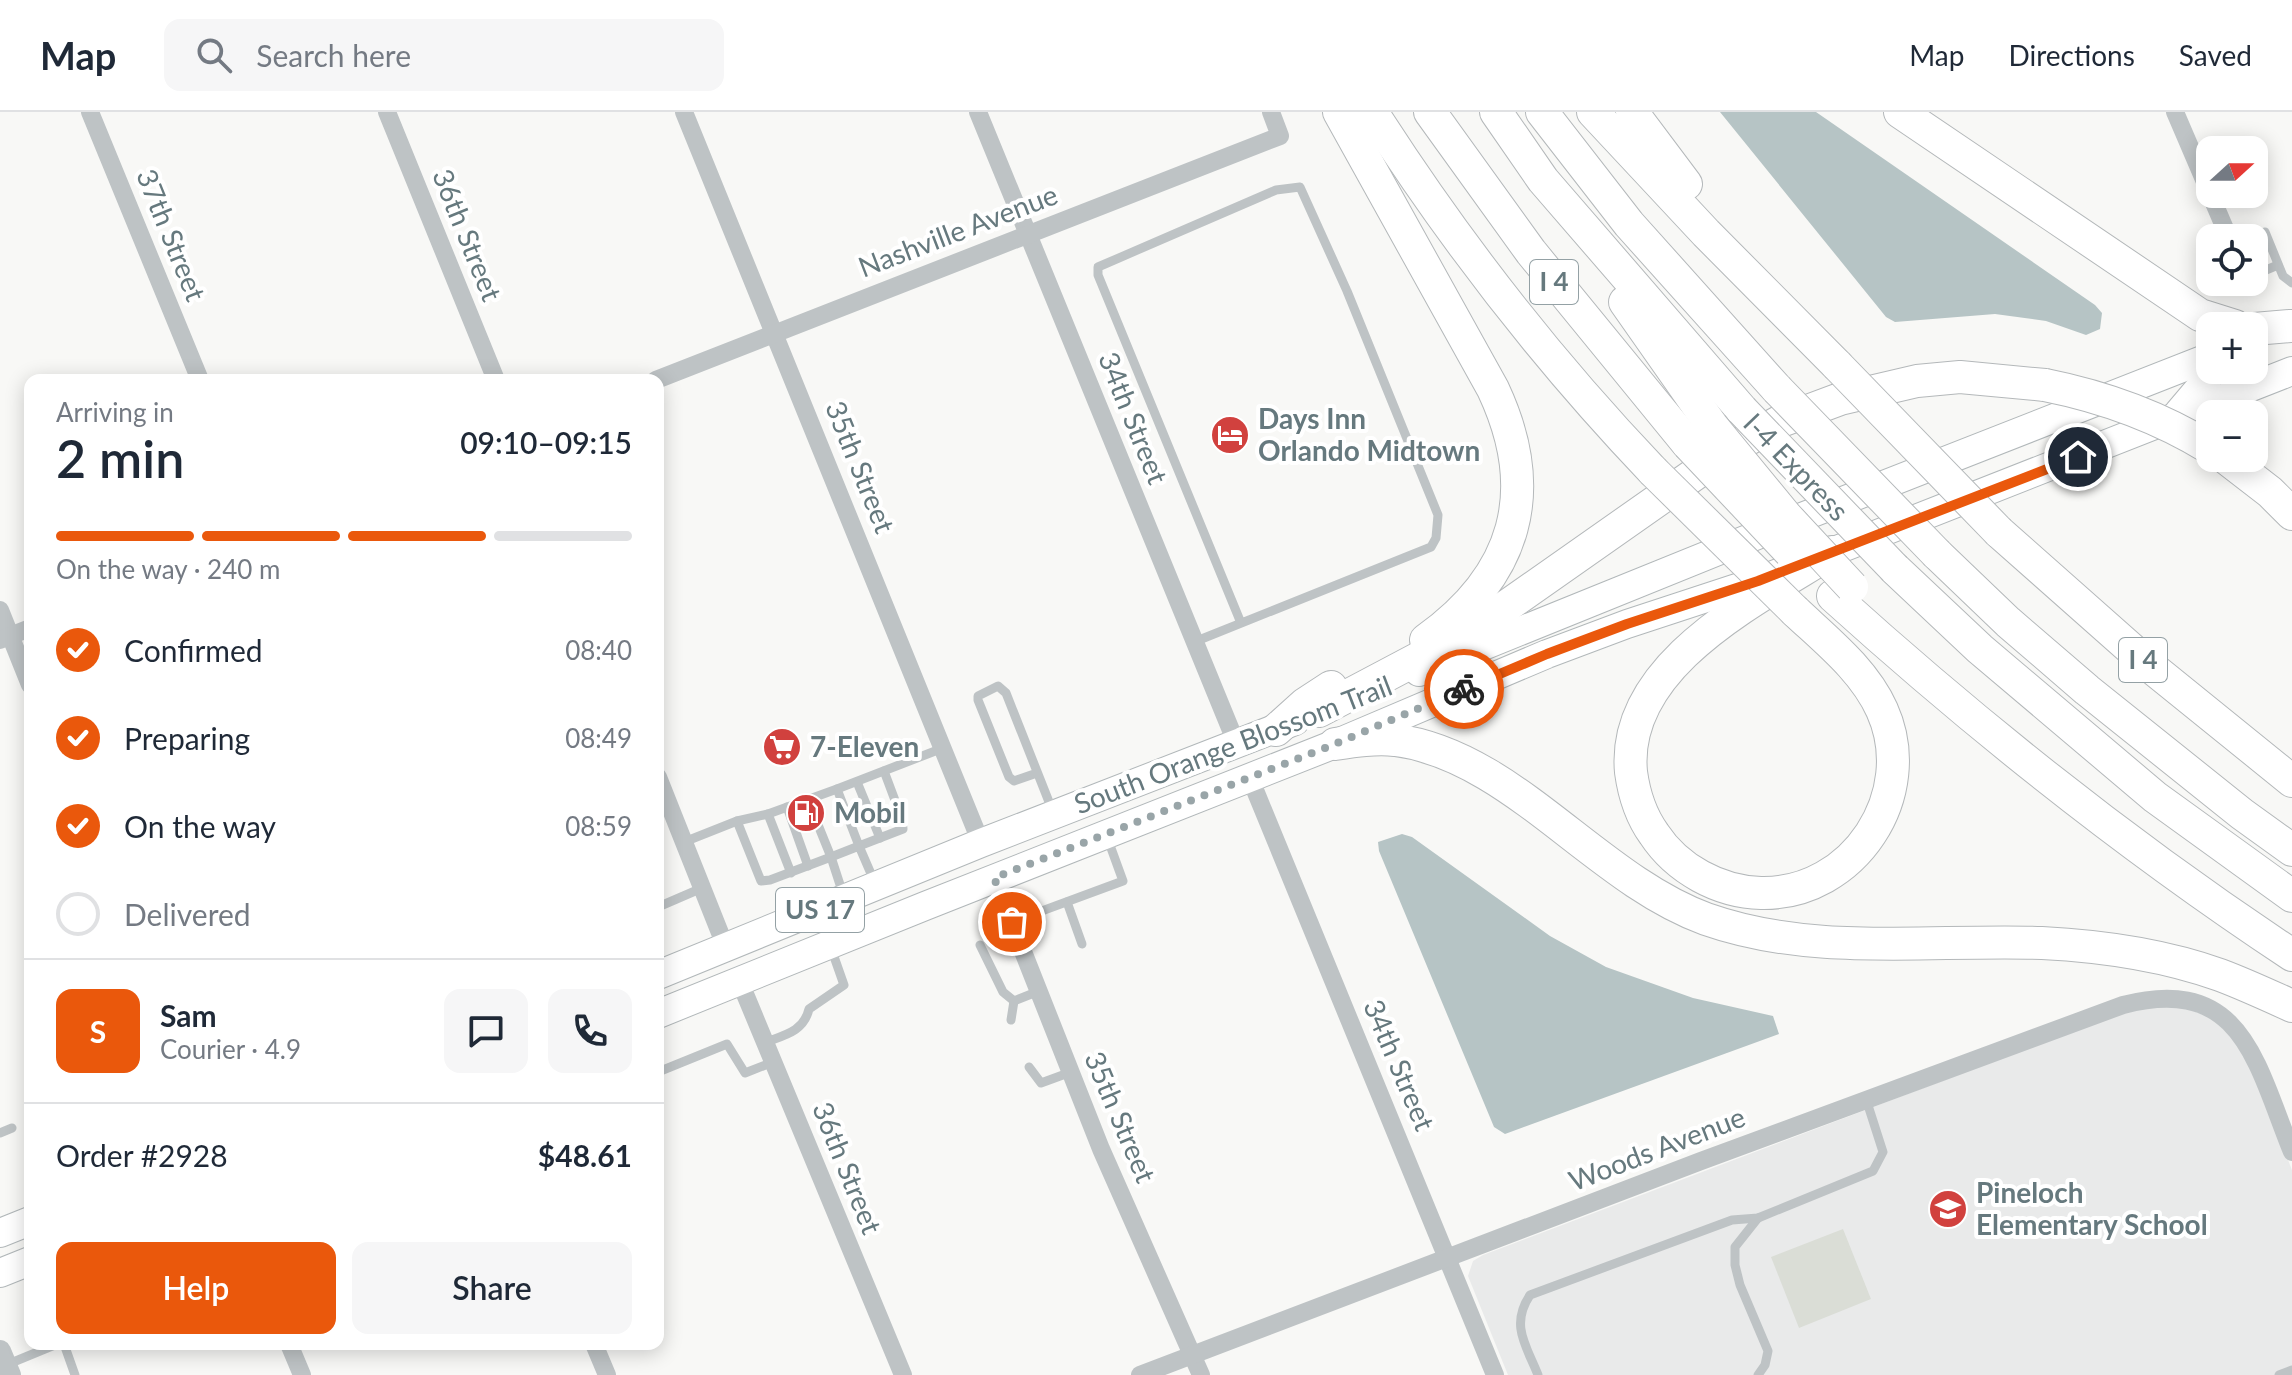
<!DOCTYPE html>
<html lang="en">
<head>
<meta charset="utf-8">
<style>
	:root { --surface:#fff; --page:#f6f6f7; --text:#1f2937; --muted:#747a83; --line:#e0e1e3; --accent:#ea580c }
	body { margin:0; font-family:Lato,sans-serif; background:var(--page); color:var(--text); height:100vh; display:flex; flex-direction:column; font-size:30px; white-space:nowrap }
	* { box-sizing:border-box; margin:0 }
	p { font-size:26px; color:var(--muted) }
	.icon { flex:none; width:44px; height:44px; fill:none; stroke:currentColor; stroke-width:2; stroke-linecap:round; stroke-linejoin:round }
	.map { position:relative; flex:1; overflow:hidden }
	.panel { position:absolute; left:24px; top:262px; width:640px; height:976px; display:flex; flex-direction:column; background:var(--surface); border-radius:16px; box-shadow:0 4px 20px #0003 }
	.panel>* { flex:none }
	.needle { width:52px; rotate:69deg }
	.buttons { position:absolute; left:2196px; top:24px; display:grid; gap:16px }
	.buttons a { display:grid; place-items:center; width:72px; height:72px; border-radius:16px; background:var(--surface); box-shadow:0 4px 20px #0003; font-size:40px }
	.pin { position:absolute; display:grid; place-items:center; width:68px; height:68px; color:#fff; margin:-34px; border:4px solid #fff; border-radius:50%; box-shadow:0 2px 8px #0007 }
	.courier { position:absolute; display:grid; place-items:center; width:80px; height:80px; margin:-40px; border:6px solid #ea580c; border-radius:50%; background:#fff; color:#222; box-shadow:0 2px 10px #0007 }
	.head em { font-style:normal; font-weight:600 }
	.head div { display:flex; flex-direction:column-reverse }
	.head { display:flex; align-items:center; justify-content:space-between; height:136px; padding:0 32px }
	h1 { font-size:52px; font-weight:600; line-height:60px }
	.bar { display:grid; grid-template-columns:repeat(4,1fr); gap:12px 8px; align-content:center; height:96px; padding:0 32px }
	.bar i { height:10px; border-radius:6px; background:var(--line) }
	.bar .active { background:var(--accent) }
	.bar p { grid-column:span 4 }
	.line { display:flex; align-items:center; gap:20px; padding:0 32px; border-top:2px solid var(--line) }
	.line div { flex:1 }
	.round { display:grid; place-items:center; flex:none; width:84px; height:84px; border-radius:16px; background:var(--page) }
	ol { padding:0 32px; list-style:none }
	li { display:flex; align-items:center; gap:24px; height:88px }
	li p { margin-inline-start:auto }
	li .icon { padding:8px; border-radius:50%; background:var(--accent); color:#fff; stroke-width:4 }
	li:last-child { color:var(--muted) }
	li i { width:44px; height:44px; border:4px solid var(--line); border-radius:50% }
	.action { display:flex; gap:16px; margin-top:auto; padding:16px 32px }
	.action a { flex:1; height:92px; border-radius:16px; background:var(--accent); color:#fff; font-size:32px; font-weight:600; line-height:92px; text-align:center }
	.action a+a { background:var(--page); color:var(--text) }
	header { display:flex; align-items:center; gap:48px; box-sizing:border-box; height:112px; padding:0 40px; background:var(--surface); border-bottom:2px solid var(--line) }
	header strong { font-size:38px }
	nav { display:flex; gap:44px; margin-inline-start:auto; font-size:28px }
	.search { width:560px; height:72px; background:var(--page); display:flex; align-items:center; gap:20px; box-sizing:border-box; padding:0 28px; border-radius:16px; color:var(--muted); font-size:30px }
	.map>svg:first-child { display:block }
</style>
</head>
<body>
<header>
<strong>Map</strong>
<div class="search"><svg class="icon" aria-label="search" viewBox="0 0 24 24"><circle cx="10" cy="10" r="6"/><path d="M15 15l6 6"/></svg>Search here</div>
<nav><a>Map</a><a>Directions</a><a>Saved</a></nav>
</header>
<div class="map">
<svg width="2292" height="1263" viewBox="0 0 2292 1263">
	<rect width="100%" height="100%" fill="#f8f8f6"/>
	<!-- built -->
	<polygon fill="#e9eaea" points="2162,894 2188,897 2211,906 2231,924 2244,943 2256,968 2292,1058 2292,1263 1508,1263 1468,1164 1473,1149 1483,1143 2124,900"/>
	<!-- green -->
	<polygon fill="#daddd6" points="1843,1117 1871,1187 1799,1216 1771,1145"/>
	<!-- water -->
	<g fill="#b6c4c5">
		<polygon points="1720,0 1816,0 2095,193 2102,201 2100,217 2086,223 2046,209 1995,202 1895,210 1886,205"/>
		<polygon points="1402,722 1412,725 1550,824 1606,855 1693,886 1773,904 1779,922 1505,1022 1494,1015 1379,739 1378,730"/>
	</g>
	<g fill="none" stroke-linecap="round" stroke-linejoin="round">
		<defs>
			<g id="primary">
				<polyline points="1419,560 1797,407 2210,245"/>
				<polyline points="658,863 981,731 1295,609"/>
				<polyline points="658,902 925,794 1335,632 1547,542 1627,512 1758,469 2292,259"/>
				<polyline points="0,1121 30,1109"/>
				<polyline points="0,1161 30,1149"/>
			</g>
			<g id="motorway">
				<path d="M1339,0L1493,277C1541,379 1517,463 1426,528"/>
				<path d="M1372,0C1454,128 1548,249 1653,359"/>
				<polyline points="1430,0 1531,140 1688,332"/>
				<polyline points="1496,0 1543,68 1742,298"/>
				<polyline points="1542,0 1629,112 1777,277"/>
				<polyline points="1593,0 1706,121 1837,253"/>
				<polyline points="1632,0 1686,72"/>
				<polyline points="1900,0 2200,203 2235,214"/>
				<polyline points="1625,190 1712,314"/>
				<polyline points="2254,217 2290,214"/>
				<polyline points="2180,302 2202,276 2210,254"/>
				<polyline points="2226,346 2270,380 2292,402"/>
				<polyline points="1999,420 2156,559 2292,669"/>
				<polyline points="1937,442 2008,510 2087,578 2242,702 2292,738"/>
				<polyline points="1895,457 1980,537 2155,685 2292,784"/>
				<path d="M1833,484C1977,614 2130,736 2292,843"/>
				<path d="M1795,499C1827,529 1864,558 1882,598C1920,682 1854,783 1761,781C1719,780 1677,757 1654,722C1641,704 1634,682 1631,660C1621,553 1756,488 1832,440"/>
				<polyline points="1319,599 1474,517 1732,336 1781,309 1840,287 1917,269 1960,265 2045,273"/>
				<polyline points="1276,618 1305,592 1331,575"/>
				<path d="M1335,632C1355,629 1375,626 1395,628C1512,643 1594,766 1706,807C1814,845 1930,827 2042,831C2101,834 2164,843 2220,863C2244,872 2268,883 2292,894"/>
			</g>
		</defs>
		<!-- primary casing -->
		<use href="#primary" stroke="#b2b8ba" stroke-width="30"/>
		<!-- motorway casing -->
		<use href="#motorway" stroke="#b4b8ba" stroke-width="34"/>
		<!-- service -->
		<g stroke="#bec3c5" stroke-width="9">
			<polyline points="2265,120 2283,164 2292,171"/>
			<polyline points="2254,163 2278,153"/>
			<polyline points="1194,530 1431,435 1436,426 1438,403 1347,179 1300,75 1276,78 1098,155 1098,163 1241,511"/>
			<polyline points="1037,661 1014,669 1009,665 978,588 978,584 998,574 1006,581 1053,700"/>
			<polyline points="857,670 880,726"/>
			<polyline points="837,677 859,734 903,717 902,707 884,659"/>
			<polyline points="787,695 808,754"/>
			<polyline points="768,702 791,761"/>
			<polyline points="737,709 761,769 770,768 831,745 808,688"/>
			<polyline points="684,730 737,709 768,702 837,677 943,636"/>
			<polyline points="844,785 831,745 859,734 875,771"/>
			<polyline points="1067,790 1082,832"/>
			<polyline points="658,795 702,776"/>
			<polyline points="1012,810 1123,769 1107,725"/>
			<polyline points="980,833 1003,880 1014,889 1039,879"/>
			<polyline points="1011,908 1014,889"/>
			<path d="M766,930C785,923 804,919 809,897L844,873L831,836"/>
			<polyline points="1029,955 1041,971 1071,960"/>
			<polyline points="658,960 727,932 745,961 773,950"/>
			<polyline points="0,1021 12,1016"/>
			<polyline points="64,1232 75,1263"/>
			<polyline points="6,1253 57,1232"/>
			<path d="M1538,1263C1526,1233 1510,1213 1530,1183L1732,1108L1758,1106L1873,1059L1883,1040L1866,987"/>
			<polyline points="1758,1263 1765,1253 1768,1239 1740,1173 1735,1153 1735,1135 1758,1106"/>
			<polyline points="2279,1263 2292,1258"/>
		</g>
		<!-- minor -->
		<g stroke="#bec3c5" stroke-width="18">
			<polyline points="90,0 200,268"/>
			<polyline points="387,0 496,268"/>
			<polyline points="684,0 981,731"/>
			<polyline points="978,0 1237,633"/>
			<polyline points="2175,0 2229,126"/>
			<polyline points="2248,170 2250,175"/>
			<polyline points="656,268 1280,24 1271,0"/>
			<polyline points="0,498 30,573"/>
			<polyline points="0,528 30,516"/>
			<polyline points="658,665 726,836"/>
			<polyline points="1250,666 1495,1263"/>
			<polyline points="994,766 1101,1037 1201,1263"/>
			<polyline points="740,870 903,1263"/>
			<polyline points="289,1232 302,1263"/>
			<polyline points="594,1232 607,1263"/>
			<path d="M1140,1263L1701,1049L2123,893C2242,862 2256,951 2292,1040"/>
		</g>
		<!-- tertiary -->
		<polyline stroke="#bec3c5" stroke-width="22" points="0,1239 10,1263"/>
		<!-- primary -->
		<use href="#primary" stroke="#fff" stroke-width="28"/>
		<!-- motorway -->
		<use href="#motorway" stroke="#fff" stroke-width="32"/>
		<defs>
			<g id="motorway-bridge">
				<polyline points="1837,253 1999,420"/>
				<path d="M2045,273C2105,285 2158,304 2210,336"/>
				<polyline points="1777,277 1937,442"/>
				<polyline points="1742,298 1895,457"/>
				<polyline points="1712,314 1786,404 1852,475"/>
				<polyline points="1688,332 1790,440"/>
				<polyline points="1653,359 1795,499"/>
			</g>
		</defs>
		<!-- motorway-bridge casing -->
		<use href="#motorway-bridge" stroke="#b4b8ba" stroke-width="34" stroke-linecap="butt"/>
		<!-- motorway-bridge -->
		<use href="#motorway-bridge" stroke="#fff" stroke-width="32"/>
	</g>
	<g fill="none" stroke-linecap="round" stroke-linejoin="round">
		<!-- done -->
		<polyline stroke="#99a5a8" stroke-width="8" stroke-dasharray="0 14.4" points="1012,810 994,766 1335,632 1464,577"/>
		<!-- route -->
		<polyline stroke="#ea580c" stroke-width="10" points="1464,577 1547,542 1627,512 1758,469 2078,345"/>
	</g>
	<!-- icons -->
	<defs>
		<symbol id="hotel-disc" viewBox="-11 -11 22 22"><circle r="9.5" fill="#d1413e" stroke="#fff"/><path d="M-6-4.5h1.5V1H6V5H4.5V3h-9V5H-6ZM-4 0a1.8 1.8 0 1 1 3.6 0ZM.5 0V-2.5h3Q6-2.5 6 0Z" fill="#fff"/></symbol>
		<symbol id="supermarket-disc" viewBox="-11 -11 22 22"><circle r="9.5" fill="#d1413e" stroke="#fff"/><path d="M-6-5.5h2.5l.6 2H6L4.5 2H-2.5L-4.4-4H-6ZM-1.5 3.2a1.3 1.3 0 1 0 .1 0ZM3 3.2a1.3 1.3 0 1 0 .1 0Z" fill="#fff"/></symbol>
		<symbol id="fuel-disc" viewBox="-11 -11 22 22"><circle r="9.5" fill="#d1413e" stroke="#fff"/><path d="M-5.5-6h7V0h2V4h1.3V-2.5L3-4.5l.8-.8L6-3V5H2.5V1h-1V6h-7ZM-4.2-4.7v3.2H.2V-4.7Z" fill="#fff"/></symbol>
		<symbol id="school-disc" viewBox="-11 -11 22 22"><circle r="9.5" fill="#d1413e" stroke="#fff"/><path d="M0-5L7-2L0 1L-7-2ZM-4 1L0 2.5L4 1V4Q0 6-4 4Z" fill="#fff"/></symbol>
	</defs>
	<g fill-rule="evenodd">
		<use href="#hotel-disc" x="1208" y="301" width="44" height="44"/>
		<use href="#supermarket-disc" x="760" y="613" width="44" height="44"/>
		<use href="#fuel-disc" x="784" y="679" width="44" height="44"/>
		<use href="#school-disc" x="1926" y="1075" width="44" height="44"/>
	</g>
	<g text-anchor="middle" stroke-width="8" stroke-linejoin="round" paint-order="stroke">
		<!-- shield labels -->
		<g fill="#fff" stroke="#94a1a5" stroke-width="2">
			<rect x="1530" y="148" width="48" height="44" rx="6"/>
			<rect x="2119" y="526" width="48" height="44" rx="6"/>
			<rect x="776" y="776" width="88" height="44" rx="6"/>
		</g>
		<g font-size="26" font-weight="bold" fill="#66797e">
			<text x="1554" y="179">I 4</text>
			<text x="2143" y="557">I 4</text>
			<text x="820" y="807">US 17</text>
		</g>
		<!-- street labels -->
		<g font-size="28" fill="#66797e" stroke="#fff">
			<text transform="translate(958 119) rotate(-21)" y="10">Nashville Avenue</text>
			<text transform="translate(171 123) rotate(68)" y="10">37th Street</text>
			<text transform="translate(467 123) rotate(68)" y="10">36th Street</text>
			<text transform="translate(1133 306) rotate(68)" y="10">34th Street</text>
			<text transform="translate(860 355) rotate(68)" y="10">35th Street</text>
			<text transform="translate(1796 355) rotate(46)" y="10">I-4 Express</text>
			<text transform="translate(1233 633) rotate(-21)" y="10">South Orange Blossom Trail</text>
			<text transform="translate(1399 953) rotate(67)" y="10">34th Street</text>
			<text transform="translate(1120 1005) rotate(67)" y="10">35th Street</text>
			<text transform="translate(1657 1037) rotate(-21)" y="10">Woods Avenue</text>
			<text transform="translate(847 1056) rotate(68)" y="10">36th Street</text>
		</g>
		<!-- poi labels -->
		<g font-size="28" font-weight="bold" fill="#66797e" stroke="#fff" text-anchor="start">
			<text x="1258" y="317">Days Inn<tspan x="1258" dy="32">Orlando Midtown</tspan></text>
			<text x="810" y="645">7-Eleven</text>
			<text x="834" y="711">Mobil</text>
			<text x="1976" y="1091">Pineloch<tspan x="1976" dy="32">Elementary School</tspan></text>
		</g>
	</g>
</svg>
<div class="buttons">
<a><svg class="needle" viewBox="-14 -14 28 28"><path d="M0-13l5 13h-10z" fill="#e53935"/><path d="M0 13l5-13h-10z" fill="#747a83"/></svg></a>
<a><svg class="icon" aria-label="locate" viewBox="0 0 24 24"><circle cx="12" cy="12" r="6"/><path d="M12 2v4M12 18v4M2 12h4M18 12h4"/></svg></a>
<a>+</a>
<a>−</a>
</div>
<div class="pin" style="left:1012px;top:810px;background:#ea580c"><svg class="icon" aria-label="bag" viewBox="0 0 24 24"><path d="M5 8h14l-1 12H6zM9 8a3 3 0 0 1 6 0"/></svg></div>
<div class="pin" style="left:2078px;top:345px;background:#1f2937"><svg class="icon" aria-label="home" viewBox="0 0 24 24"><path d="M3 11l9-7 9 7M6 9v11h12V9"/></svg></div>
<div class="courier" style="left:1464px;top:577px"><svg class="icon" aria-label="bike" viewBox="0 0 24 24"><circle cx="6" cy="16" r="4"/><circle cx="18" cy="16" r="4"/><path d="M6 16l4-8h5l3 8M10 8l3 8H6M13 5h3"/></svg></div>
<section class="panel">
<div class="head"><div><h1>2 min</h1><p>Arriving in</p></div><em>09:10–09:15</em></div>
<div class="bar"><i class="active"></i><i class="active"></i><i class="active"></i><i></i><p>On the way · 240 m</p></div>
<ol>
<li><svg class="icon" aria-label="check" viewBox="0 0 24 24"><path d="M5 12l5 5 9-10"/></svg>Confirmed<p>08:40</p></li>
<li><svg class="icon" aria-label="check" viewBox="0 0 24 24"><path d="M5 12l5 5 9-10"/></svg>Preparing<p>08:49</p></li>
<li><svg class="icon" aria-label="check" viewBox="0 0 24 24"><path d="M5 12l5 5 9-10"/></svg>On the way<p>08:59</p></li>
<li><i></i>Delivered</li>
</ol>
<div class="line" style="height:144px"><b class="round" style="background:var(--accent);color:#fff">S</b><div><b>Sam</b><p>Courier · 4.9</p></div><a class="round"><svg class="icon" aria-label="chat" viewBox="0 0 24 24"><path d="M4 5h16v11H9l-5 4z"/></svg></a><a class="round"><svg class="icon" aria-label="phone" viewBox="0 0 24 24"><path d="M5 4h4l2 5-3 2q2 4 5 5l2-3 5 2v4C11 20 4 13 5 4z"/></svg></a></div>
<div class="line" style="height:104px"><div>Order #2928</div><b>$48.61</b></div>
<div class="action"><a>Help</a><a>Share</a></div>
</section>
</div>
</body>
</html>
